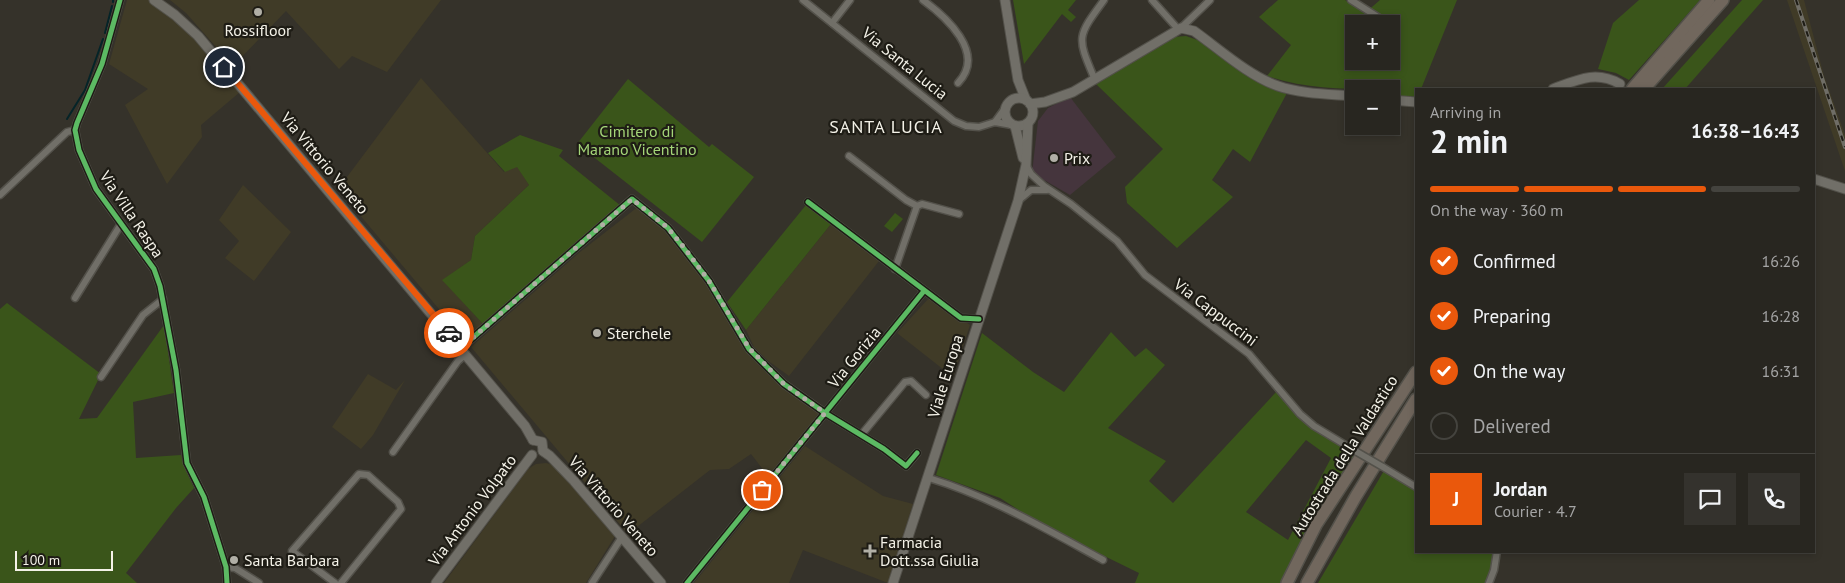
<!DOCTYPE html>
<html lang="en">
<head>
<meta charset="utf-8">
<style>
	:root { --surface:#282620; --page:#34322d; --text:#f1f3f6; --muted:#a5a5a5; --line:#44433e; --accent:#ea580c }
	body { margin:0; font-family:"PT Sans",sans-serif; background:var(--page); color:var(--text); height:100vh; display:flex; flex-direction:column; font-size:19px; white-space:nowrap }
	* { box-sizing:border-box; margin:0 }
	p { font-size:16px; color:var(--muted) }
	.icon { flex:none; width:28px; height:28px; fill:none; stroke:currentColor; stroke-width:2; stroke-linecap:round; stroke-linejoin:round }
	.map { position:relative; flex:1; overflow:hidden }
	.side { position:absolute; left:1415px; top:88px; width:400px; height:465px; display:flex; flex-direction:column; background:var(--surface); border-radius:0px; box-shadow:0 2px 8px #0003,0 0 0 1px var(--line) }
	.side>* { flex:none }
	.tools { position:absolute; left:1345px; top:15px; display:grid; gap:10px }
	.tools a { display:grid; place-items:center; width:55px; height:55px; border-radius:0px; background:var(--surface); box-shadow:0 2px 8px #0003,0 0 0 1px var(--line); font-size:25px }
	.scale { position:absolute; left:15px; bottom:12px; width:98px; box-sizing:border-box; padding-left:5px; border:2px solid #f4f2e8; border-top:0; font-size:14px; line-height:18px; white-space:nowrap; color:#f4f2e8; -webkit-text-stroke:4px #1e1c15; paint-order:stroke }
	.pin { position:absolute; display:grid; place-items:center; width:42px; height:42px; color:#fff; margin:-21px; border:2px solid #fff; border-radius:50%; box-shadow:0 1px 5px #0007 }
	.courier { position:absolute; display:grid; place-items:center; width:50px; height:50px; margin:-25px; border:4px solid #ea580c; border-radius:50%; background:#fff; color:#222; box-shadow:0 1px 6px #0007 }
	.headline em { font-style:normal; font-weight:700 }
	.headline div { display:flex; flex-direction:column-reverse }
	.headline { display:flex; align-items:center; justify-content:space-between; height:85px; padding:0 15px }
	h1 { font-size:32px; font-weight:700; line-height:38px }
	.bar { display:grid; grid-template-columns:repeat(4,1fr); gap:8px 5px; align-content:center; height:60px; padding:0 15px }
	.bar i { height:6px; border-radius:4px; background:var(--line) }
	.bar .current { background:var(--accent) }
	.bar p { grid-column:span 4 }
	.line { display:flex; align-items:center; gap:12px; padding:0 15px; border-top:1px solid var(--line) }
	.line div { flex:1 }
	.round { display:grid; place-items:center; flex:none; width:52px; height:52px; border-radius:0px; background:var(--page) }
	ol { padding:0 15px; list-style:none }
	li { display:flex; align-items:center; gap:15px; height:55px }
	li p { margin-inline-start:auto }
	li .icon { padding:5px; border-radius:50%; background:var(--accent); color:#fff; stroke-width:4 }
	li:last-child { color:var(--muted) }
	li i { width:28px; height:28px; border:2px solid var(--line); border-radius:50% }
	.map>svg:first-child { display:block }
</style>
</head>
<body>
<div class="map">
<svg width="1845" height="583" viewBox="0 0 1845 583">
	<rect width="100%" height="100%" fill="#35322a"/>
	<!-- commercial -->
	<polygon fill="#45353d" points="1070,97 1116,157 1070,195 1032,173 1038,121 1048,108"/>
	<!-- built -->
	<g fill="#403b27">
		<polygon points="127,0 150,0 178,21 240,92 201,125 202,137 167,184 125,105 148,89 109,64"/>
		<polygon points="170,0 441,0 387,72 352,56 339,69 286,11 233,66 186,13"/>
		<polygon points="1787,0 1804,0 1824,76 1845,135 1845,171"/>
		<polygon points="421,78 504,172 517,166 529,185 475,236 471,260 443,280 483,324 465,340 338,189"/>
		<polygon points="243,185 291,232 254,281 225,258 239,241 219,220"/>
		<polygon points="639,206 656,219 683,248 759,361 821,412 768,476 751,454 729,469 710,470 628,534 471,347 580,252"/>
		<polygon points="831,224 879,261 789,376 767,360 754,347 746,330"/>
		<polygon points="930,297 970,325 953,377 897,333"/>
		<polygon points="368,374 396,390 405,380 373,435 361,449 332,427"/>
		<polygon points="805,446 883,496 913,504 888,583 803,550 789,583 694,583"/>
		<polygon points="546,463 557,466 615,536 586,583 444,583 528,469 536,464"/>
	</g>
	<!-- green -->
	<g fill="#3a551a" fill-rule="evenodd">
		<polygon points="1013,0 1076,0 1068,10 1076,17 1071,22 1062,14 1024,64"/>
		<path d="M1278,0H1345L1365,13L1380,0H1457L1421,89H1416V97L1391,95V89C1348,89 1310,90 1267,76L1291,45L1259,17ZM1354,24H1391V61H1354Z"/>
		<polygon points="1639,0 1700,0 1629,80 1616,73 1598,69 1613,23"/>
		<polygon points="1742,0 1763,0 1685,89 1662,89"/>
		<polygon points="1186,36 1203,42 1287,93 1250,162 1233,149 1212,180 1233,197 1177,248 1127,203 1125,187 1163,149 1096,84 1173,37"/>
		<polygon points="628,79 709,147 712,144 754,177 702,242 577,144"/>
		<polygon points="520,135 563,150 559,156 621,206 483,324 442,280 471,260 475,236 529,185 517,167 505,172 488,153"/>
		<polygon points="806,205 831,224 746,330 727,302"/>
		<polygon points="895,213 903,219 892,232 884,226"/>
		<polygon points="7,303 101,374 79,419 97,418 164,325 174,393 133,402 136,458 181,455 186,471 194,488 176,508 126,573 137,583 0,583 0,309"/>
		<path d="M1111,332L1135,357L1146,348L1165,365L1108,428L1166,461L1149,481L1173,503L1277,391L1307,423L1358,454L1283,583H1135L1139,573L1047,528L1000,498L936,475L982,333L1033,372L1064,392ZM1306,440L1331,458L1288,540L1246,512Z"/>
		<polygon points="1385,469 1416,489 1416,551 1494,551 1492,568 1485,583 1318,583"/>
	</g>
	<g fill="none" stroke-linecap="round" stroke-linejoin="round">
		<!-- stream -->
		<g stroke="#052428" stroke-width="2">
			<polyline points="113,2 113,0"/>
			<polyline points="105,33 112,6"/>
			<polyline points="67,119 85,90 103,39"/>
		</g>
		<defs>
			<g id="street">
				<polyline points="120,0 102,64 77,123 75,130 79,150 96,189 154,269 160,286 176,370 187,463 204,497 226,567 227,583"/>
				<polyline points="803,0 954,121 966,126 979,127 995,122 1012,125"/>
				<path d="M923,0C945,16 987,53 958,83"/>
				<polyline points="1152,0 1178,29"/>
				<polyline points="1351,0 1389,24"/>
				<polyline points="832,23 850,0"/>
				<polyline points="1181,28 1210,0"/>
				<path d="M1095,80C1077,37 1076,38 1104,0"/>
				<polyline points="995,122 1006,107"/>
				<polyline points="849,156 906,200 917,206"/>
				<polyline points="1026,165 1031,174 1044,186 1071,204 1117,241 1145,275 1249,354 1300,414 1314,426 1357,452"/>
				<polyline points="0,195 67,132 75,130"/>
				<polyline points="1019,200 1031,190 1047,190"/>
				<polyline points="808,202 961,318 979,319"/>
				<polyline points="895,269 917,206 922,204 959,214"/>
				<polyline points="75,298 121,224"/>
				<polyline points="461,348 632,199 668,228 709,281 749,349 784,384 825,413 884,449 906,466 917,453"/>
				<polyline points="101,377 143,315 163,299"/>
				<polyline points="862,434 905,382 911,381 926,395"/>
				<polyline points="393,452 458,361 466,354"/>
				<polyline points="1383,467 1416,487"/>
				<path d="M929,478C991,497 1046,529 1103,560"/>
				<polyline points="226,567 235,568 259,583"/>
				<polyline points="335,583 292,551 359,474 368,475 398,502 401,509 341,583"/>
				<polyline points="592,583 622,537"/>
				<polyline points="687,583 924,291"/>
				<polyline points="1489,583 1494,570 1497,551"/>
			</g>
			<g id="secondary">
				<polyline points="154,0 175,15 198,36 525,426 533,440"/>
				<polyline points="1005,0 1018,80 1026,100"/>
				<path d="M1553,89C1577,80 1596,70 1620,84"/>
				<circle cx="1019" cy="112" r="14"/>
				<polyline points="1391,100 1416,102"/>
				<path d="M1030,104L1045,102L1073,92L1181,28L1194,31C1219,49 1249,76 1278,86C1301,94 1329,94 1354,96"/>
				<polyline points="1015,126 1023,158"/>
				<polyline points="1814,179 1845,189"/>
				<polyline points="533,440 542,442 543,451"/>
				<polyline points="543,451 550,456 574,481 661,583"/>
				<polyline points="436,583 532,455"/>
				<polyline points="893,583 1018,201 1026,165 1028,123"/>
			</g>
			<g id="highway">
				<polyline points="1632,89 1709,0"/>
				<polyline points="1644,89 1723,0"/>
				<polyline points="1287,583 1316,525 1416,372"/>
				<polyline points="1307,583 1356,496 1416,399"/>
			</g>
		</defs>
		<!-- street casing -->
		<use href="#street" stroke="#53514a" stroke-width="9"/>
		<!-- secondary casing -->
		<use href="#secondary" stroke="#53514a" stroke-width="11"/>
		<!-- highway casing -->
		<use href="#highway" stroke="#53514a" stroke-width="14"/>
		<!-- street -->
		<use href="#street" stroke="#716f68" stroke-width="6"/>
		<!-- secondary -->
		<use href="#secondary" stroke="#716f68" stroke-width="9"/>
		<!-- highway -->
		<use href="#highway" stroke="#71675d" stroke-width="11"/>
		<defs>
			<polyline id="rail" points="1796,0 1845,147"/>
		</defs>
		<!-- rail casing -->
		<use href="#rail" stroke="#6f6d66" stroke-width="4"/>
		<!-- rail -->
		<use href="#rail" stroke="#1e1c15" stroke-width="2" stroke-dasharray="5.5" stroke-linecap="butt"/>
		<defs>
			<polyline id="street-bridge" points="1357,452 1383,467"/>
		</defs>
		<!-- street-bridge casing -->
		<use href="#street-bridge" stroke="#53514a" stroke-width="9" stroke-linecap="butt"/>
		<!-- street-bridge -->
		<use href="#street-bridge" stroke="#716f68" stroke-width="6"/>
		<defs>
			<g id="cycleway">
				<polyline points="120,0 102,64 77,123 75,130 79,150 96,189 154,269 160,286 176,370 187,463 204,497 226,567 227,583"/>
				<polyline points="808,202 961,318 979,319"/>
				<polyline points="461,348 632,199 668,228 709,281 749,349 784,384 825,413 884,449 906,466 917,453"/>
				<polyline points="687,583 924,291"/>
			</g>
		</defs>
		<!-- cycleway casing -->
		<use href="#cycleway" stroke="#1e1c15" stroke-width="8"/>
		<!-- cycleway -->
		<use href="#cycleway" stroke="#5cba63" stroke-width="5"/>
	</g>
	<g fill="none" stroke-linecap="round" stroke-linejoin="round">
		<!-- done -->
		<polyline stroke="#b1afa6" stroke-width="5" stroke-dasharray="0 9" points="449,333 461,348 632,199 668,228 686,250 709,281 749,348 784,384 825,413 762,490"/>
		<!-- route -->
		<polyline stroke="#ea580c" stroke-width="6" points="224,67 449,333"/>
	</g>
	<!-- markers -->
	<g fill="#b1afa6" stroke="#1e1c15" stroke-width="2">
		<circle cx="258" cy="12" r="5"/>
		<circle cx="1054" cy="158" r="5"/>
		<circle cx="597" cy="333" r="5"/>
		<path d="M867.5 543.5h5v5h5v5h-5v5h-5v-5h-5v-5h5z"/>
		<circle cx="234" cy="560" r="5"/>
	</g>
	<g text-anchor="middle" stroke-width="4.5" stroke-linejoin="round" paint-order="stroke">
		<!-- poi labels -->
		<g font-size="16" fill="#f4f2e8" stroke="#1e1c15" text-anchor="start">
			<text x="258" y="36" text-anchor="middle">Rossifloor</text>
			<text x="1064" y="164">Prix</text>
			<text x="607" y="339">Sterchele</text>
			<text x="880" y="548">Farmacia<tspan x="880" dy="18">Dott.ssa Giulia</tspan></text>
			<text x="244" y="566">Santa Barbara</text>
		</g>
		<!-- street labels -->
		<g font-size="16" fill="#f4f2e8" stroke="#1e1c15">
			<text transform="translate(905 63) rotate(39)" y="6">Via Santa Lucia</text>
			<text transform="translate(325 163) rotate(50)" y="6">Via Vittorio Veneto</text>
			<text transform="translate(132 214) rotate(56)" y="6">Via Villa Raspa</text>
			<text transform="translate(1216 312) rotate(37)" y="6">Via Cappuccini</text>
			<text transform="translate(854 357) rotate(-51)" y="6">Via Gorizia</text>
			<text transform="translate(945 376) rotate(-73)" y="6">Viale Europa</text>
			<text transform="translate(1344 455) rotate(-58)" y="6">Autostrada della Valdastico</text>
			<text transform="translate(614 506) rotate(49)" y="6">Via Vittorio Veneto</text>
			<text transform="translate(472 510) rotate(-53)" y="6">Via Antonio Volpato</text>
		</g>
		<!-- park labels -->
		<g font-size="16" fill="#a4d578" stroke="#1e1c15">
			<text x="637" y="137">Cimitero di<tspan x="637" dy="18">Marano Vicentino</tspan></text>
		</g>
		<!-- neighbourhood labels -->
		<g font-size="18" letter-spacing="1" fill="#f4f2e8" stroke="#1e1c15">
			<text x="886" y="133">SANTA LUCIA</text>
		</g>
	</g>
</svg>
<div class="tools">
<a>+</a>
<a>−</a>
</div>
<div class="scale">100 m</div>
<div class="pin" style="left:762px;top:490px;background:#ea580c"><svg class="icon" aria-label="bag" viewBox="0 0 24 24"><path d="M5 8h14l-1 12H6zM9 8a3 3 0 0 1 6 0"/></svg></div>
<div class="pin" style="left:224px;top:67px;background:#1f2937"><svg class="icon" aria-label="home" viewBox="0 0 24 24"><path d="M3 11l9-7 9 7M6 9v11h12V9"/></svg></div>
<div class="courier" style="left:449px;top:333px"><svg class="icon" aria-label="car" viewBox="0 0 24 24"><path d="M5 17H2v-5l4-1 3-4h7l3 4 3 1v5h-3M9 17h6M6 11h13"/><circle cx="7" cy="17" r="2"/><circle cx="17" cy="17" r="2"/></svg></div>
<section class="side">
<div class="headline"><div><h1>2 min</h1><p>Arriving in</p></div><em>16:38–16:43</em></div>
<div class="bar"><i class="current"></i><i class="current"></i><i class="current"></i><i></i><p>On the way · 360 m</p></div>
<ol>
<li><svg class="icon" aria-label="check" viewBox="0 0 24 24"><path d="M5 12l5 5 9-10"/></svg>Confirmed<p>16:26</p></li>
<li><svg class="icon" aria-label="check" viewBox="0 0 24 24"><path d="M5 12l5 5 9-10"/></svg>Preparing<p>16:28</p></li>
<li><svg class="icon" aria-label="check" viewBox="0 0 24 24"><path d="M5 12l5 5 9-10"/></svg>On the way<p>16:31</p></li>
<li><i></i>Delivered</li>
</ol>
<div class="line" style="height:90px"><b class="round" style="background:var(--accent);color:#fff">J</b><div><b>Jordan</b><p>Courier · 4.7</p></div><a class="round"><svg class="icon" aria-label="chat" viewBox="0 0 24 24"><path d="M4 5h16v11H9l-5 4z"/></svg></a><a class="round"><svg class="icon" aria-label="phone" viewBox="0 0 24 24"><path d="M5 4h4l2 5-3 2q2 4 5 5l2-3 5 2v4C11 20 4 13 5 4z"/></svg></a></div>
</section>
</div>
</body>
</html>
